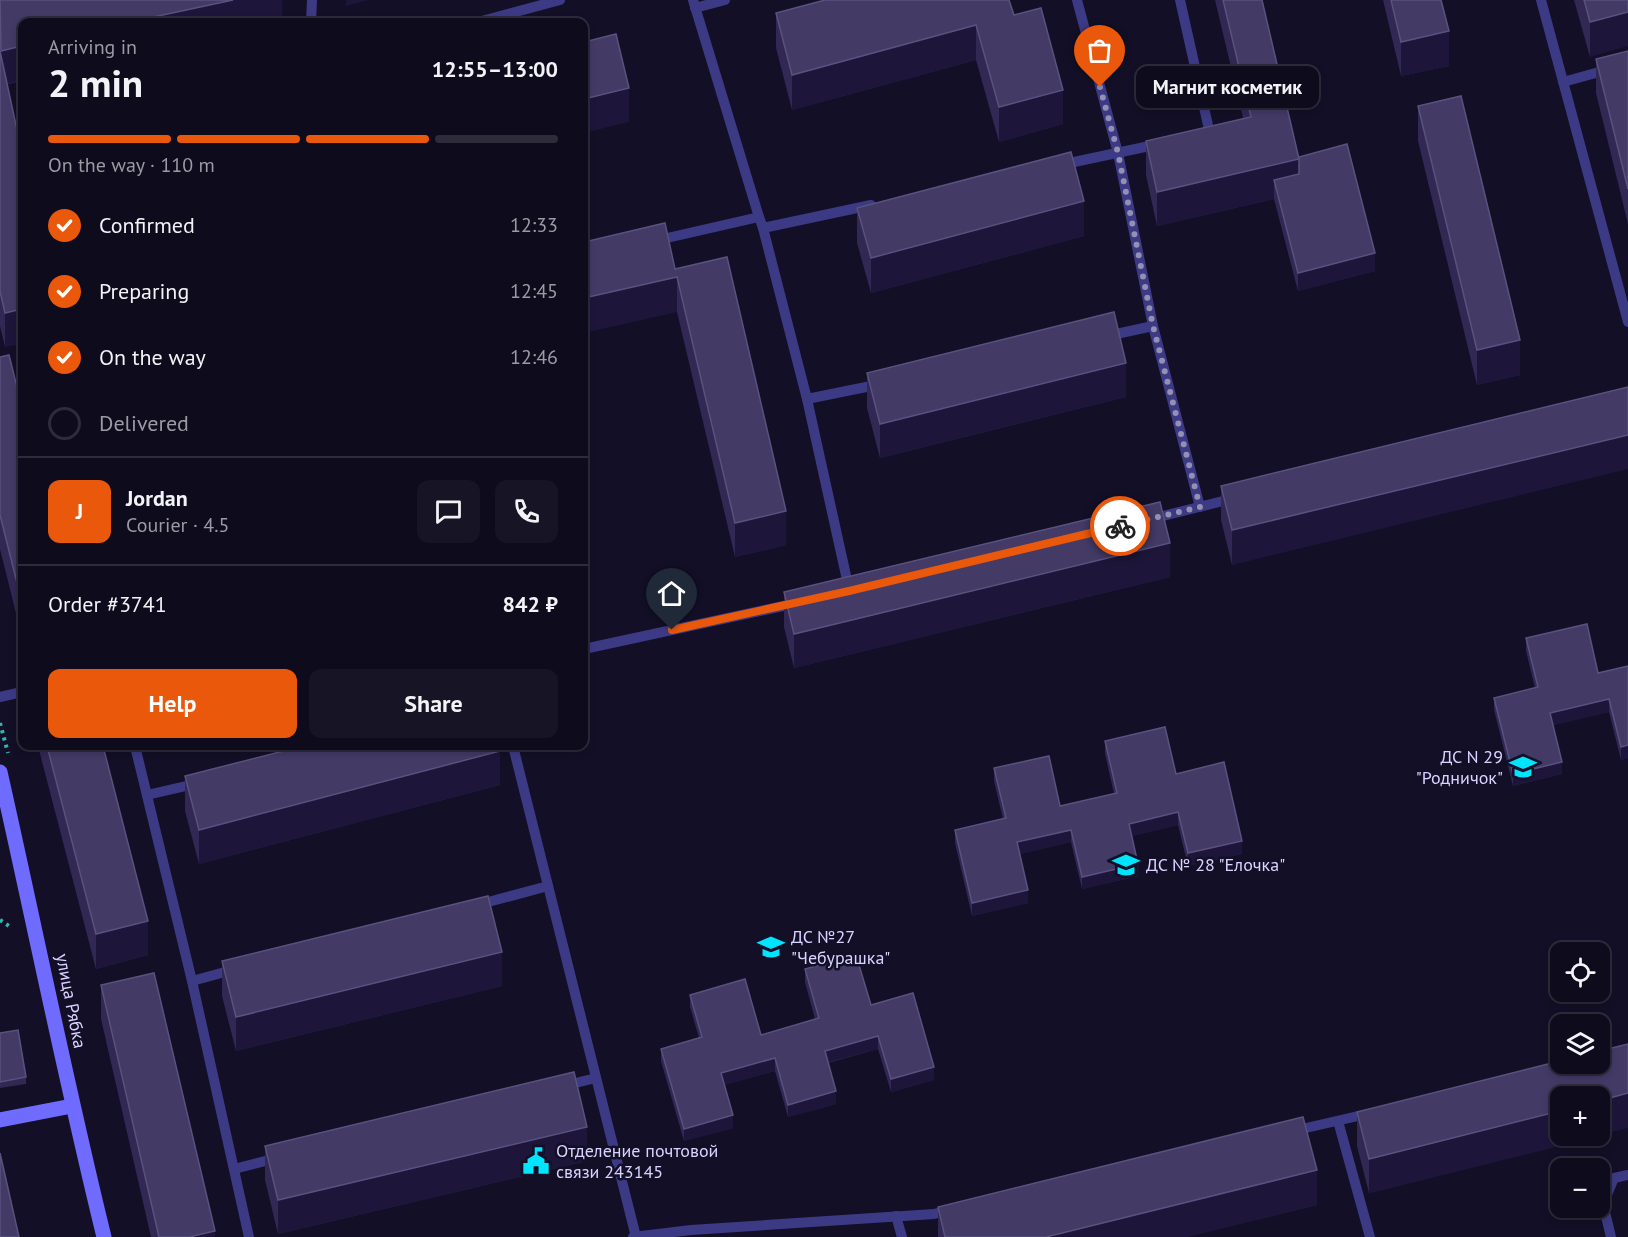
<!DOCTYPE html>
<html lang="en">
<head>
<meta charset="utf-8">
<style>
	:root { --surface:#0e0b1c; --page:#171425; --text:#f1f3f6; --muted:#9b9ba3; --line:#2e2b3b; --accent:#ea580c }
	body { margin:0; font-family:"PT Sans",sans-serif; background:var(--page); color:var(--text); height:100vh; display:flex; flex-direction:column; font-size:22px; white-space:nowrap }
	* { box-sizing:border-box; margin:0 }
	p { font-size:20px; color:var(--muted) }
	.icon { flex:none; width:33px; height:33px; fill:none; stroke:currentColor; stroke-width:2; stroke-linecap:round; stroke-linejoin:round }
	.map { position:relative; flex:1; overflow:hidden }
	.details { position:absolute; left:18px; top:18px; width:570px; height:732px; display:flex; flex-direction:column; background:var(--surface); border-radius:12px; box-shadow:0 3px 9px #0003,0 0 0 2px var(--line) }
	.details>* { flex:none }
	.buttons { position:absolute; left:1550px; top:942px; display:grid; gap:12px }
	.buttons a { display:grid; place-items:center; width:60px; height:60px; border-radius:12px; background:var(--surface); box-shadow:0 3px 9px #0003,0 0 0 2px var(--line); font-size:30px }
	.pin { position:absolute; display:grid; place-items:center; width:51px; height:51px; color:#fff; margin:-62px -26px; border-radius:50% 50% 50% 0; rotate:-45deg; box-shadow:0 0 6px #0007 }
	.pin .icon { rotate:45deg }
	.courier { position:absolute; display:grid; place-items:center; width:60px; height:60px; margin:-30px; border:4px solid #ea580c; border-radius:50%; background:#fff; color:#222; box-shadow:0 2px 8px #0007 }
	.bubble { position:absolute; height:42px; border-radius:12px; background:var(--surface); box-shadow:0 3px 9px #0003,0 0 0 2px var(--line); font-size:20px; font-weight:800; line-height:42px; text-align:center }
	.headline em { font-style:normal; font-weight:800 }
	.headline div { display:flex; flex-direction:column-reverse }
	.headline { display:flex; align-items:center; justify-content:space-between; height:102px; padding:0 30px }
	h1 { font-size:39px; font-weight:800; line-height:45px }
	.bar { display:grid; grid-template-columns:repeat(4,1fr); gap:9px 6px; align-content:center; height:72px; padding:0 30px }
	.bar i { height:8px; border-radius:4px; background:var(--line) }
	.bar .on { background:var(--accent) }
	.bar p { grid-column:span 4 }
	.line { display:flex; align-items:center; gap:15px; padding:0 30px; border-top:2px solid var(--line) }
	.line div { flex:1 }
	.round { display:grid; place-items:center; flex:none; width:63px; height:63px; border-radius:12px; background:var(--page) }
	ol { padding:0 30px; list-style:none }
	li { display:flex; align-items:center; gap:18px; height:66px }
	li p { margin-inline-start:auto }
	li .icon { padding:6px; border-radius:50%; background:var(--accent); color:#fff; stroke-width:4 }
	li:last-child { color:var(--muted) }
	li i { width:33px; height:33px; border:3px solid var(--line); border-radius:50% }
	.button { display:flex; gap:12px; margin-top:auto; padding:12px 30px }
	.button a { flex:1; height:69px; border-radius:12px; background:var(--accent); color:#fff; font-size:24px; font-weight:800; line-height:69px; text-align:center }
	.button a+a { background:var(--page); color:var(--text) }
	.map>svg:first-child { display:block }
</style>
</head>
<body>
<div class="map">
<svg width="1628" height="1237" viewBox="0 0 1628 1237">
	<rect width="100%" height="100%" fill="#130f26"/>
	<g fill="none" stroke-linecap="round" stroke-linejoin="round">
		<!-- path -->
		<g stroke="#2fb8b0" stroke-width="4" stroke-dasharray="3 4.5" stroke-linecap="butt">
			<polyline points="0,723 8,753"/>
			<polyline points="0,920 12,928"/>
		</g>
		<!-- lane -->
		<g stroke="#3d3a85" stroke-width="10">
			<polyline points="693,0 759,217"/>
			<polyline points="1077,0 1118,153 1153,326 1200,507"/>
			<polyline points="1180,0 1210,134 1204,135"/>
			<polyline points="1541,0 1628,322"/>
			<polyline points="695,8 725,0"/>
			<polyline points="311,22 312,0"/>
			<polyline points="478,22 560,0"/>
			<polyline points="1563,82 1628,64"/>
			<polyline points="1060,165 1159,144"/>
			<polyline points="763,228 807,399 881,384"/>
			<polyline points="654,241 759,217 763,228 871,205"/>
			<polyline points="1107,336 1153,326"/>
			<polyline points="807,399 849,589"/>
			<polyline points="1151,519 1235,498"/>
			<polyline points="584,649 797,603"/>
			<polyline points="0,697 22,692"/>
			<polyline points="135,746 192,981 249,1237"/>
			<polyline points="513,746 636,1237"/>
			<polyline points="147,795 199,783"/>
			<polyline points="477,905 548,886"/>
			<polyline points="192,981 236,969"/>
			<polyline points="563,1086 596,1078"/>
			<polyline points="1338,1121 1370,1237"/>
			<polyline points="1293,1131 1371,1113"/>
			<polyline points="234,1169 277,1158"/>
			<polyline points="896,1216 902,1237"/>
			<polyline points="633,1237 691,1230 934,1214 950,1210"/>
			<polyline points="1611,1237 1603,1204 1614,1178 1628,1175"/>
		</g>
		<!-- secondary -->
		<g stroke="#6f6bff" stroke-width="15">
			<path d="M0,772C35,927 66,1083 104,1237"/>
			<polyline points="0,1120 72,1106"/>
		</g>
	</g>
	<!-- wall -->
	<g fill="#312854">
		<polygon points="0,0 282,0 282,22 8,84 5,347 0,326"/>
		<polygon points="1215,0 1262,0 1299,157 1375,271 1298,291 1274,199 1157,226 1146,175 1146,141 1243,118"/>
		<polygon points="1383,0 1441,0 1449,66 1401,76"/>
		<polygon points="1574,0 1628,0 1590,57"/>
		<polygon points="776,13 1014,15 1063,124 999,142 976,60 792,110 776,48"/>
		<polygon points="1628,51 1628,224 1596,93 1596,59"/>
		<polygon points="1418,106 1520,375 1477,385 1418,141"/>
		<polygon points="857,208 1084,236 871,293 857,243"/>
		<polygon points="675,269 786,545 735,557 677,312"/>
		<polygon points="0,357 22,407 22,637 0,549"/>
		<polygon points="867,373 1126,397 880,458 867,408"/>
		<polygon points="1628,387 1232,565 1221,520 1221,486"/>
		<polygon points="1170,577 794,668 784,627 784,592"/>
		<polygon points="1526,638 1598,673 1628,666 1628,758 1621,760 1609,712 1553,725 1562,774 1513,786 1494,710 1494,698 1535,688 1526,651"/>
		<polygon points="1105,741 1176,774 1242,854 1188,866 1178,825 1132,836 1138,876 1082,889 1071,842 1020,854 1028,903 972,916 955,843 955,830 1003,819 994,781 994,768 1060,806 1114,794 1105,754"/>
		<polygon points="38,746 103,746 148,955 96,969"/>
		<polygon points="185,776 500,785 199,864 185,811"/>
		<polygon points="222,961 502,986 236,1051 222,996"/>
		<polygon points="805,969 871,1005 934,1080 891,1092 878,1049 828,1063 836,1104 788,1117 775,1071 724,1085 733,1128 684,1141 661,1061 661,1049 699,1038 690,1007 690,995 761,1035 815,1019 805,982"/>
		<polygon points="101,985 215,1237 151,1237 101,1019"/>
		<polygon points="0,1033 26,1077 26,1084 0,1088"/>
		<polygon points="1357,1112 1560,1136 1598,1136 1369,1193 1357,1146"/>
		<polygon points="265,1146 587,1161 278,1234 265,1180"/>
		<polygon points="1317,1205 1186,1237 938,1237 938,1207"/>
	</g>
	<!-- shaded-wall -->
	<g fill="#1d163a">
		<polygon points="233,0 282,0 282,22 130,22"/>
		<polygon points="346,0 369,0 346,6"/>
		<polygon points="1628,12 1628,46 1590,57 1590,22"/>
		<polygon points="976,25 976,60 792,110 792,75"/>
		<polygon points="1449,31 1449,66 1401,76 1401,42"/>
		<polygon points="22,46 22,80 1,85 1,51"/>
		<polygon points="629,88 629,122 584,133 584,99"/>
		<polygon points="1063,90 1063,124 999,142 999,107"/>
		<polygon points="1299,159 1299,193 1274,180 1274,199 1157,226 1157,192"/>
		<polygon points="1084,201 1084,236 871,293 871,258"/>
		<polygon points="1375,253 1375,271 1298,291 1298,273"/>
		<polygon points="677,277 677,312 584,333 584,298"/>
		<polygon points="22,309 22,344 5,347 5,313"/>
		<polygon points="1520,340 1520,375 1477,385 1477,350"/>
		<polygon points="1126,363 1126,397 880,458 880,424"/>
		<polygon points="1628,435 1628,469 1232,565 1232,530"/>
		<polygon points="786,511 786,545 735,557 735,523"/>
		<polygon points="1170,543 1170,577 794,668 794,634"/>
		<polygon points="1609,699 1609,712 1550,726 1550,713"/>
		<polygon points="1628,745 1628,758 1621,760 1621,747"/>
		<polygon points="500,751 500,785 199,864 199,830"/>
		<polygon points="1562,762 1562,774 1513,786 1513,774"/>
		<polygon points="1178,812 1178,825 1129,837 1129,824"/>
		<polygon points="1071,830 1071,842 1017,855 1017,842"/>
		<polygon points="1242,841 1242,854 1188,866 1188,853"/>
		<polygon points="1138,864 1138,876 1082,889 1082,877"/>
		<polygon points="1028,890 1028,903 972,916 972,903"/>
		<polygon points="148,921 148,955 96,969 96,934"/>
		<polygon points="502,952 502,986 236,1051 236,1017"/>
		<polygon points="878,1036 878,1049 825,1063 825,1051"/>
		<polygon points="775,1058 775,1071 721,1086 721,1073"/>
		<polygon points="934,1067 934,1080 891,1092 891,1079"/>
		<polygon points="836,1091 836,1104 788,1117 788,1105"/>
		<polygon points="1628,1093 1628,1128 1599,1135 1599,1101"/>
		<polygon points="1560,1111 1560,1136 1598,1136 1369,1193 1369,1159"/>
		<polygon points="733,1115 733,1128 684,1141 684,1129"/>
		<polygon points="587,1127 587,1161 278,1234 278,1200"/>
		<polygon points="1317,1170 1317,1205 1186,1237 1046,1237"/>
		<polygon points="215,1231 215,1237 189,1237"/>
	</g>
	<!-- building -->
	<g fill="#433a66" stroke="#5a527e" stroke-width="1.5">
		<polygon points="0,0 233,0 130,22 22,22 22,46 1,51"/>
		<polygon points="825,0 1009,0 1014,15 1041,8 1063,90 999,107 976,25 792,75 776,13"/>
		<polygon points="1223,0 1262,0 1299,159 1157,192 1146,141 1251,117"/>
		<polygon points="1391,0 1441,0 1449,31 1401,42"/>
		<polygon points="1584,0 1628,0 1628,12 1590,22"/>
		<polygon points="616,34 629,88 584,99 584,42"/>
		<polygon points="0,51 22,153 22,309 5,313 0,291"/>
		<polygon points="1628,51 1628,189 1596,59"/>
		<polygon points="1461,96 1520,340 1477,350 1418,106"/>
		<polygon points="1347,144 1375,253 1298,273 1274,180 1299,174 1299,157"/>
		<polygon points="1071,152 1084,201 871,258 857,208"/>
		<polygon points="665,223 675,269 727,257 786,511 735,523 677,277 584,298 584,242"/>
		<polygon points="1114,312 1126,363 880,424 867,373"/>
		<polygon points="9,355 22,407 22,603 0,515 0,357"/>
		<polygon points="1628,387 1628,435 1232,530 1221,486"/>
		<polygon points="1160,502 1170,543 794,634 784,592"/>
		<polygon points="1587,624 1598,673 1628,666 1628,745 1621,747 1609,699 1550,713 1562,762 1513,774 1494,698 1538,687 1526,638"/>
		<polygon points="1165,727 1176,774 1224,762 1242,841 1188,853 1178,812 1129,824 1138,864 1082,877 1071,830 1017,842 1028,890 972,903 955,830 1006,818 994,768 1049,756 1060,806 1117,793 1105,741"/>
		<polygon points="47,746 103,746 148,921 96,934"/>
		<polygon points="303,746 498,746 500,751 199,830 185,776"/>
		<polygon points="488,896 502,952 236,1017 222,961"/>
		<polygon points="856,955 871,1005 913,993 934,1067 891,1079 878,1036 825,1051 836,1091 788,1105 775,1058 721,1073 733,1115 684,1129 661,1049 702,1037 690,995 745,979 761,1035 819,1018 805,969"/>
		<polygon points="154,973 215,1231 189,1237 159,1237 101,985"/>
		<polygon points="18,1030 26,1077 0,1082 0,1033"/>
		<polygon points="1628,1044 1628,1093 1599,1101 1599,1096 1560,1096 1560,1111 1369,1159 1357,1112 1560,1061 1560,1064 1599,1064 1599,1051"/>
		<polygon points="574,1072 587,1127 278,1200 265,1146"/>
		<polygon points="1303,1117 1317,1170 1046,1237 945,1237 938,1207"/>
		<polygon points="0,1153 19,1237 0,1237"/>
	</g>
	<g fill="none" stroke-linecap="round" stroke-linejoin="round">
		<!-- done -->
		<polyline stroke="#948fb3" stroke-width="6" stroke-dasharray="0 10.8" points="1100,87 1118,153 1153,326 1200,507 1120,526"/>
		<!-- route -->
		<polyline stroke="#ea580c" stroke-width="8" points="672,630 849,591 1120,526"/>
	</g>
	<!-- icons -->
	<defs>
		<symbol id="school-bare" viewBox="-9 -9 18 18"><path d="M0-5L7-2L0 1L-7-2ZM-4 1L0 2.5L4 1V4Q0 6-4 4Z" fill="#00e5ff" stroke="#130f26" stroke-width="2.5" paint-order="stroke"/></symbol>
		<symbol id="civic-bare" viewBox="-9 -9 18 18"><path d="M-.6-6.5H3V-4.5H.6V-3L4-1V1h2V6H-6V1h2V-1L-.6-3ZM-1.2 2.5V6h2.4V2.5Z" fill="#00e5ff" stroke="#130f26" stroke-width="2.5" paint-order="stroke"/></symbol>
	</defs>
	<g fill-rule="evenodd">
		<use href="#school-bare" x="1504" y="748" width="38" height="38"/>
		<use href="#school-bare" x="1107" y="846" width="38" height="38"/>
		<use href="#school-bare" x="752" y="928" width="38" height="38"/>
		<use href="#civic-bare" x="517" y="1142" width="38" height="38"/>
	</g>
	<g text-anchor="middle" stroke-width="5" stroke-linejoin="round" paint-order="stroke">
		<!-- poi labels -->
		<g font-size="18" fill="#d9d4ff" stroke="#130f26" text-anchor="start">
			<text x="1503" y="763" text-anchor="end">ДС N 29<tspan x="1503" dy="21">"Родничок"</tspan></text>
			<text x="1146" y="871">ДС № 28 "Елочка"</text>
			<text x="791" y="943">ДС №27<tspan x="791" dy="21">"Чебурашка"</tspan></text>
			<text x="556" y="1157">Отделение почтовой<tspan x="556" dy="21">связи 243145</tspan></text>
		</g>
		<!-- street labels -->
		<g font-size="18" fill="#d9d4ff" stroke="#130f26">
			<text transform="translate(71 1001) rotate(79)" y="6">улица Рябка</text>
		</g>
	</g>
</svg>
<div class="buttons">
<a><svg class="icon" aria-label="locate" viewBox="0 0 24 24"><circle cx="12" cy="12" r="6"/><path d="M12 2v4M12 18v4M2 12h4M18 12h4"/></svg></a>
<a><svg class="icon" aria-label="layers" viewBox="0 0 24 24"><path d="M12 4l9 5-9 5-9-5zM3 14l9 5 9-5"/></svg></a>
<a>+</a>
<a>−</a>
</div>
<div class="pin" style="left:1100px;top:87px;background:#ea580c"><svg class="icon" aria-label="bag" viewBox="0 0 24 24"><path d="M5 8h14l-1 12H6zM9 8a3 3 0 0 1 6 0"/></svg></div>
<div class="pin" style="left:672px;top:630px;background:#1f2937"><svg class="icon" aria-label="home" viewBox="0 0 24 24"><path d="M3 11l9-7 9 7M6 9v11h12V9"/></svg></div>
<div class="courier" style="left:1120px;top:526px"><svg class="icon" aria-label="bike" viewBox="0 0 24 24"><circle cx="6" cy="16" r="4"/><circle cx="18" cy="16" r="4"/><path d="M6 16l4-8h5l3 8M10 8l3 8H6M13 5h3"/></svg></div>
<div class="bubble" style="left:1136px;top:66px;width:183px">Магнит косметик</div>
<section class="details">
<div class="headline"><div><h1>2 min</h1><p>Arriving in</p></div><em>12:55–13:00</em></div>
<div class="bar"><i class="on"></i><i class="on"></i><i class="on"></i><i></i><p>On the way · 110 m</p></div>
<ol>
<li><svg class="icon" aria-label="check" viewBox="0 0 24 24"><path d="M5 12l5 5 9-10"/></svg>Confirmed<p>12:33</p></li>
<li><svg class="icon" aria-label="check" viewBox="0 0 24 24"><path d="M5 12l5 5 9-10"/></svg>Preparing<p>12:45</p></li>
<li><svg class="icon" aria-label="check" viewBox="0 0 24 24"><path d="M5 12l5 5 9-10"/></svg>On the way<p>12:46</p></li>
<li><i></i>Delivered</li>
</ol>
<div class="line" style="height:108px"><b class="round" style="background:var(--accent);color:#fff">J</b><div><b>Jordan</b><p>Courier · 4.5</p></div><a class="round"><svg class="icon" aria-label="chat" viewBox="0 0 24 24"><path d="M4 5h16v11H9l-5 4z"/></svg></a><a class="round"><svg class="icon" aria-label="phone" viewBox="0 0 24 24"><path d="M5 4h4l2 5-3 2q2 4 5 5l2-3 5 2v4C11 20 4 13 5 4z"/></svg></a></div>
<div class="line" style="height:78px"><div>Order #3741</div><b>842 ₽</b></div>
<div class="button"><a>Help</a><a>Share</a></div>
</section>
</div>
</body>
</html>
